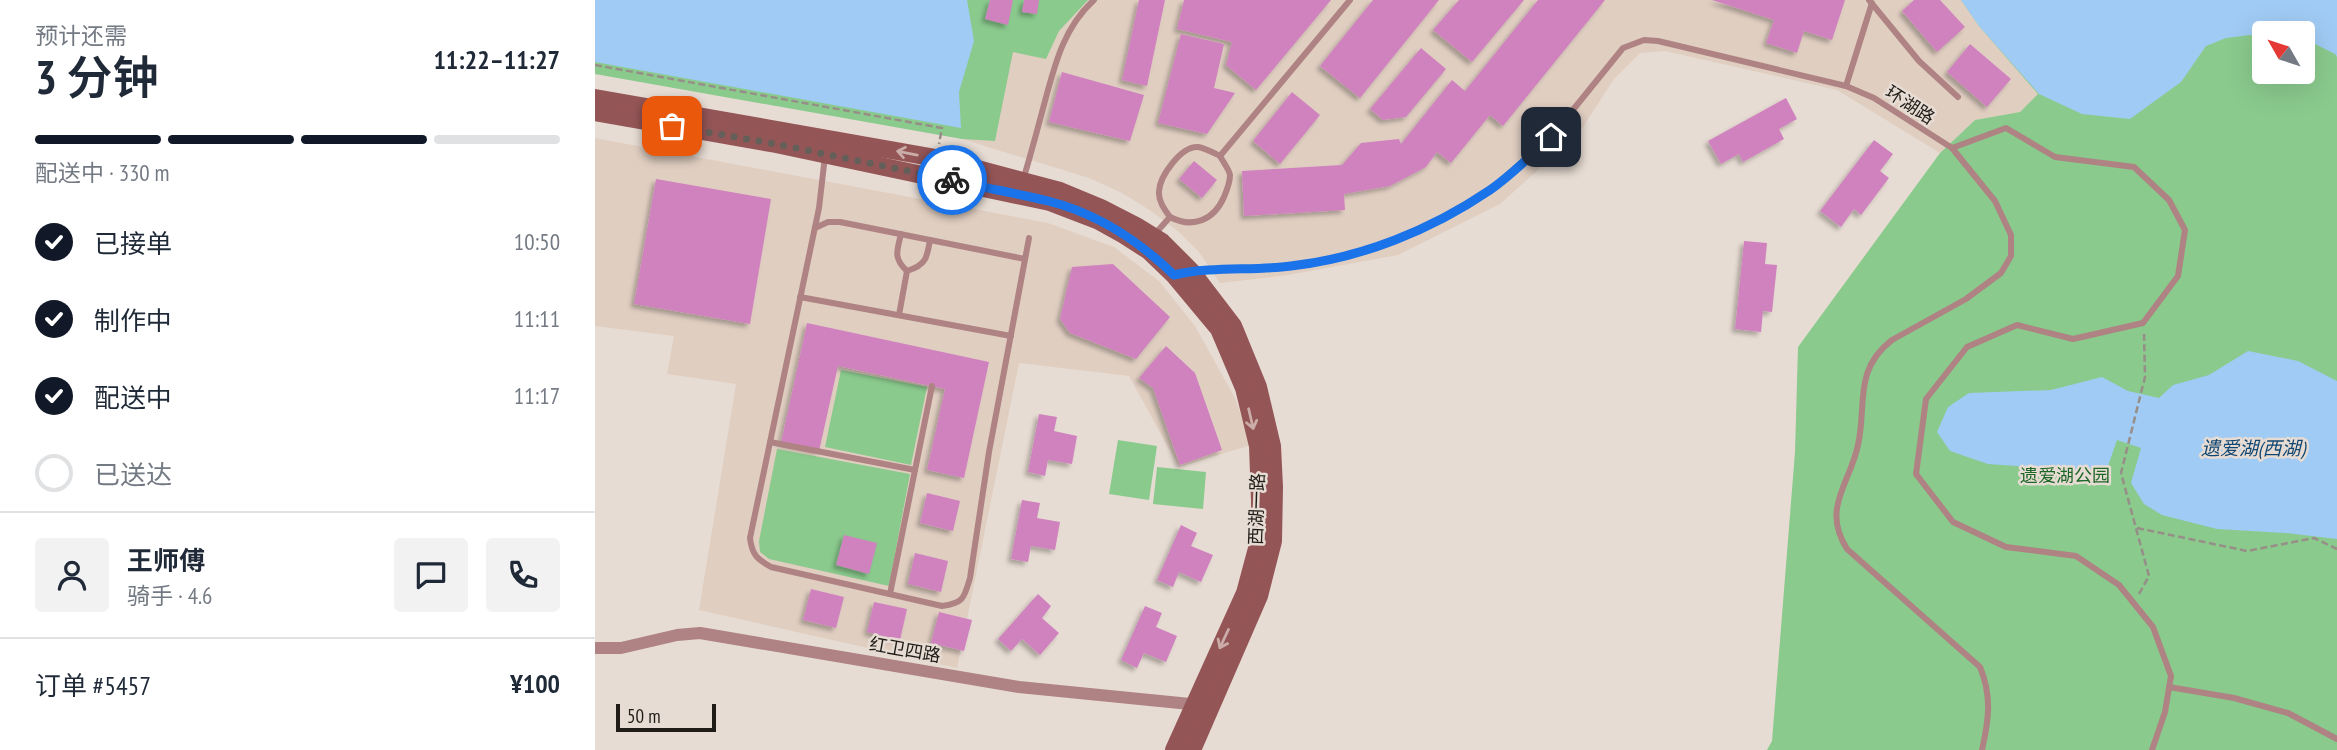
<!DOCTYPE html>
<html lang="zh">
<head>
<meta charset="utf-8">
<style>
	:root { --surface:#fff; --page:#f2f2f3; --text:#1f2937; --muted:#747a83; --line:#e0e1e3; --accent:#111827 }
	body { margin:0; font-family:"PT Sans Narrow","Noto Sans SC",sans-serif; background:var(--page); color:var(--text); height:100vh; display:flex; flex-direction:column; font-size:26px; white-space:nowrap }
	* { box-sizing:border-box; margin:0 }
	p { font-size:23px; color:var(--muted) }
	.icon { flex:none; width:38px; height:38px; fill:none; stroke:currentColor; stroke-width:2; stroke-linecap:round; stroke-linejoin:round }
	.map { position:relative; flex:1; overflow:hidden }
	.sheet { display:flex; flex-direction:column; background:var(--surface); width:595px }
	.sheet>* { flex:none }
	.needle { width:46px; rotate:309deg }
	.buttons { position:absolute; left:1657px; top:21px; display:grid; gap:14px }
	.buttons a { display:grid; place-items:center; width:63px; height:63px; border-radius:7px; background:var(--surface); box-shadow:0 7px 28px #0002; font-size:35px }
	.scale { position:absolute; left:21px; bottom:18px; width:100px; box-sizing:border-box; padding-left:7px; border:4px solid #1f1b17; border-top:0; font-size:19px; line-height:24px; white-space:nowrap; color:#1f1b17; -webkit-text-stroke:5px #e7dcd3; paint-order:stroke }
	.pin { position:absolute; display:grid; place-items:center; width:60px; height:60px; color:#fff; margin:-30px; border-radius:14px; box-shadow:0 4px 10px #0006 }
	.courier { position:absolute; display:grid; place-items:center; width:70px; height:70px; margin:-35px; border:5px solid #1a73e8; border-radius:50%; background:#fff; color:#222; box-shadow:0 2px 9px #0007 }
	.head em { font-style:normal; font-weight:600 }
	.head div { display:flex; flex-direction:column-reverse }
	.head { display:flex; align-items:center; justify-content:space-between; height:119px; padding:0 35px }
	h1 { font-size:46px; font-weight:600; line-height:52px }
	.bar { display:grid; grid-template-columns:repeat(4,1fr); gap:10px 7px; align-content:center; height:84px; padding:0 35px }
	.bar i { height:9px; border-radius:5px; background:var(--line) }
	.bar .selected { background:var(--accent) }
	.bar p { grid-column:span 4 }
	.line { display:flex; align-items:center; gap:18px; padding:0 35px; border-top:2px solid var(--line) }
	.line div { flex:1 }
	.round { display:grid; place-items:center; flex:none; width:74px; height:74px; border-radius:7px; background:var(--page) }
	ol { padding:0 35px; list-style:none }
	li { display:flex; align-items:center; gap:21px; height:77px }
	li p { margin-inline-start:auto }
	li .icon { padding:7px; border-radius:50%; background:var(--accent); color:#fff; stroke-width:4 }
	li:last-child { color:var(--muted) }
	li i { width:38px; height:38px; border:4px solid var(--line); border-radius:50% }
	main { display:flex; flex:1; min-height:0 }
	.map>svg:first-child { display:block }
</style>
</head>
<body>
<main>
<section class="sheet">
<div class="head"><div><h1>3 分钟</h1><p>预计还需</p></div><em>11:22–11:27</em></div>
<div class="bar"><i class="selected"></i><i class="selected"></i><i class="selected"></i><i></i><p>配送中 · 330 m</p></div>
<ol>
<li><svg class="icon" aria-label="check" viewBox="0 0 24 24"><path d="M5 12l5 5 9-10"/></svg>已接单<p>10:50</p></li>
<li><svg class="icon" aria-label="check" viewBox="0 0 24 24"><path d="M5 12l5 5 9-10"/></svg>制作中<p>11:11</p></li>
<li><svg class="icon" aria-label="check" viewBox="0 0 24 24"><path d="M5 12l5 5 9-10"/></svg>配送中<p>11:17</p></li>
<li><i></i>已送达</li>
</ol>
<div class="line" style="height:126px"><a class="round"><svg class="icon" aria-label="person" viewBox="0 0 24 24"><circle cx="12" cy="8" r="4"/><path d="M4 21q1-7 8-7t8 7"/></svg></a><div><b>王师傅</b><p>骑手 · 4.6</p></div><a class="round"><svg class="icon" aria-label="chat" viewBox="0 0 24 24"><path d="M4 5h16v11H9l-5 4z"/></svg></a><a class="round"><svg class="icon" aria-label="phone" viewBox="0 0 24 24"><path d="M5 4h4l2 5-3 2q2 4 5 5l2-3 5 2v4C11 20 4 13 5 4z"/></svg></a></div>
<div class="line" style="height:91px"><div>订单 #5457</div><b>¥100</b></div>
</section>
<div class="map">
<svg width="1742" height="750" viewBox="0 0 1742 750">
	<defs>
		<filter id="shadow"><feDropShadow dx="-3.5" dy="3.5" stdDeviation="2" flood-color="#0004"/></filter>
	</defs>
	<rect width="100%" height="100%" fill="#e7dcd3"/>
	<!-- built -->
	<g fill="#e0cec1">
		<polygon points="372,0 1366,0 1384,26 1444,94 1425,112 1380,120 1345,153 1242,90 1070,51 1045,53 1019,79 984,133 905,204 803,255 693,275 625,283 604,252 584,232 556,211 527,193 494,178 367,139 364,92"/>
		<polygon points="0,138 453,223 519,247 564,281 600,326 640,398 656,445 584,467 534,376 424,363 362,668 104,610 141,384 72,374 79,336 0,326"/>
	</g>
	<!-- green -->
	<g fill="#8aca8d" fill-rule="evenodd">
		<polygon points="0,0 493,0 464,31 451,59 418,52 400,141 367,139 0,74"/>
		<path d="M1366,0H1742V750H1172L1177,741L1200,452L1203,347L1345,153L1380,120L1425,112L1443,94L1384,26ZM1670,33H1708V72H1670Z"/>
		<polygon points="246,370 332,387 316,465 230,447"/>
		<polygon points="523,440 562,446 554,500 514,494"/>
		<polygon points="182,449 315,474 294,586 174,559 165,552 164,541"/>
		<polygon points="562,467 611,472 608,509 558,504"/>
	</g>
	<!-- water -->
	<g fill="#a0cbf4">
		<polygon points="0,0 372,0 379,41 364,92 366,128 0,62"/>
		<polygon points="1366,0 1742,0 1742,57 1740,54 1708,38 1708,33 1695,33 1687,31 1631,38 1611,46 1586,82 1535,119 1487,114 1444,94 1384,26"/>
		<polygon points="1653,351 1703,361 1742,381 1742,539 1690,533 1622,529 1567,515 1549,504 1536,483 1546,448 1522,440 1512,469 1481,470 1393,464 1355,451 1342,432 1353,407 1374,393 1456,390 1507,377 1533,391 1564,398 1578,385 1614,375"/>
	</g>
	<!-- building -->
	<g fill="#d082bf" filter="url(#shadow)">
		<polygon points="395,0 418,0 413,25 390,19"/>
		<polygon points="429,0 444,0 442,14 427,12"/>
		<polygon points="544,0 570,0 552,86 527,80"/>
		<polygon points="589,0 736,0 661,90 631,65 637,42 582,29"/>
		<polygon points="778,0 844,0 765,98 725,66"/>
		<polygon points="864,0 929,0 877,62 838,30"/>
		<polygon points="943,0 1010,0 908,126 895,115 856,163 842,152 831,167 795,186 749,194 750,210 649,216 647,171 747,165 766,143 804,139 806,144 857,80 870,91"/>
		<polygon points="1117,0 1250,0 1237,40 1209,31 1202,53 1171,43 1179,20"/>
		<polygon points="1319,0 1345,0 1370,27 1342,52 1307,11"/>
		<polygon points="586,34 629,44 619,88 640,93 612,134 563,123"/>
		<polygon points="1375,44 1416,79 1392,107 1352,72"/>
		<polygon points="826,48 851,69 811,117 788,120 775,109"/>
		<polygon points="467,72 549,95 535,141 454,122"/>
		<polygon points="697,92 725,115 685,164 658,141"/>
		<polygon points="1191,98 1202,119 1184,129 1189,139 1148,162 1144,154 1126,164 1113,141"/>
		<polygon points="1279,140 1298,154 1285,171 1294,178 1266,215 1259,209 1246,227 1225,211"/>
		<polygon points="599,161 622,180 607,198 584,179"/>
		<polygon points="61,179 176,199 155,324 39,304"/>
		<polygon points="1149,241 1172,243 1170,264 1182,265 1177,312 1168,311 1166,332 1140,329"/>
		<polygon points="518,264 575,317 541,359 475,333 465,319 477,267"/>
		<polygon points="212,323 394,362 369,478 332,470 350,389 243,366 224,451 186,443"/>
		<polygon points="571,346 600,373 627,450 585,465 558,388 544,378"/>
		<polygon points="444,414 462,417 459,431 482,436 477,464 453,460 450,476 433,472"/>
		<polygon points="332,493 365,501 358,531 325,523"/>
		<polygon points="427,500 445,503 442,518 465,522 460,550 436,546 433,562 416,559"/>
		<polygon points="586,525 602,533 596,546 618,555 606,582 584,572 578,587 562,580"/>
		<polygon points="249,535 282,543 274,574 241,565"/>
		<polygon points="320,553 353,561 346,592 313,584"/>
		<polygon points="216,589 249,597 241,628 208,620"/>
		<polygon points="443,594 456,606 447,618 464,633 445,655 427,639 416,651 403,639"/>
		<polygon points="279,602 312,609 305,640 272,632"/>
		<polygon points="550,606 567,613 561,627 582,636 571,662 549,653 542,668 526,660"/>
		<polygon points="344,612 377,620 369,651 336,643"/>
	</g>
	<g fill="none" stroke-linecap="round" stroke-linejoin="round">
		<!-- path -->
		<g stroke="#968e87" stroke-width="2.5" stroke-dasharray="7 3.5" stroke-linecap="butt">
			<polyline points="0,65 347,128 344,144"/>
			<polyline points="1542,528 1652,551 1719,538 1742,549"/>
			<polyline points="1544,594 1554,576 1526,473 1550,377 1549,334"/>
		</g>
		<!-- lane -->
		<g stroke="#af8283" stroke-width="6">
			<polyline points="1274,0 1324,61 1363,97"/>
			<polyline points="1251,86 1277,3"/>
			<polyline points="1357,148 1411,128 1460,157 1539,167 1574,200 1590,230 1583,276 1548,323 1478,339 1422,325 1372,347 1331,399 1321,474 1358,522 1411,547 1481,556 1524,585 1558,627 1576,676 1570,712 1557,750"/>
			<path d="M230,156L224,208L155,538C157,555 162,559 176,567L347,606C369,603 369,598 375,578L394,452L434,238"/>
			<path d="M428,180C436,154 443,127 450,101C460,64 469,27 499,0"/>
			<path d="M575,217C598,229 619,220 629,197C632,190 635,183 635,175C634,169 628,162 625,156"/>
			<polyline points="220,228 233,222 245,222 430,259"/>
			<path d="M306,234C302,251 298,258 312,271C331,265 332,258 335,240"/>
			<path d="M559,235L575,217C570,210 563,201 564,191C565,176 586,146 603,147C610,148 619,153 625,156L755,0"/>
			<path d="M599,271L678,269L719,263L758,255L797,241L847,218L896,189L956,137L1028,48L1049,40L1063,41L1251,86L1279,98L1357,148L1400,201L1416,235V256L1406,273L1371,299L1297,340C1258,370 1272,405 1263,445C1255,484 1226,508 1252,549L1385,667C1397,696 1394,719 1387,750"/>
			<polyline points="205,297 416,336"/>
			<polyline points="304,315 312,271"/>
			<polyline points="175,442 320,470"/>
			<polyline points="295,594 337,386"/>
			<polyline points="1574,687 1639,698 1693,713 1742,739"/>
		</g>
		<!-- street -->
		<polyline stroke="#af8283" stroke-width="12" points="0,648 26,648 82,635 105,633 424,687 605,705"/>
		<!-- secondary -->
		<g stroke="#945557" stroke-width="18">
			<polyline points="0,98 341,158 465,191 506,208 541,226 567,242 596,271 638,326 663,387 677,446 679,487 678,541 664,596 597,750"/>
			<polyline points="0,112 181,144 455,202 502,220 529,235 554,251 579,275 624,329 649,388 663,446 665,501 665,537 650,593 579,750"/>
		</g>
	</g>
	<!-- one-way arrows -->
	<defs><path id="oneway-shaft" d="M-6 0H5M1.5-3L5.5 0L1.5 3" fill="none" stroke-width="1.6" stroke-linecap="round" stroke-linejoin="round" transform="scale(1.75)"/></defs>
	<g stroke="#caada8">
		<use href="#oneway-shaft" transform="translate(312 153) rotate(-169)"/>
		<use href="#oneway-shaft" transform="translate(656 419) rotate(77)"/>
		<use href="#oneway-shaft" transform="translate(629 639) rotate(115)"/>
	</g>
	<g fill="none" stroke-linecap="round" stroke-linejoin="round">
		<!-- done -->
		<polyline stroke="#655f59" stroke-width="7" stroke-dasharray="0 12.6" points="77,126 181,144 357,180"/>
		<!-- route -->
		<path stroke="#1a73e8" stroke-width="9" d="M357,180C389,188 421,193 453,201C501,213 544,241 579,275C617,266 658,271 696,266C767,258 836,230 895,190C917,175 936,155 956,137"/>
	</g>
	<g text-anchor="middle" stroke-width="5" stroke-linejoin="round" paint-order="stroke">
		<!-- street labels -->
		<g font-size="18" fill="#1f1b17" stroke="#e7dcd3">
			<text transform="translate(1315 105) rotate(33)" y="6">环湖路</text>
			<text transform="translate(662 509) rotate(-88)" y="6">西湖一路</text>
			<text transform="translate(310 650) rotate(10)" y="6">红卫四路</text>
		</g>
		<!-- park labels -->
		<g font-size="18" fill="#1c6727" stroke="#e7dcd3">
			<text x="1470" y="482">遗爱湖公园</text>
		</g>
		<!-- water labels -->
		<g font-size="19" font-style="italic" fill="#114671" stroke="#e7dcd3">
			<text x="1658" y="455">遗爱湖(西湖)</text>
		</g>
	</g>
</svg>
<div class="buttons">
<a><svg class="needle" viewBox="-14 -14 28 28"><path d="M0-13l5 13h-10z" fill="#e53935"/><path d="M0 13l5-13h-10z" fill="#747a83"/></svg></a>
</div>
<div class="scale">50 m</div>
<div class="pin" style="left:77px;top:126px;background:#ea580c"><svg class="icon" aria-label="bag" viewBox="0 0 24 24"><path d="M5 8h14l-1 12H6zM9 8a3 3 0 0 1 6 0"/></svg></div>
<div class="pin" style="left:956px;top:137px;background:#1f2937"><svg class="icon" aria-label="home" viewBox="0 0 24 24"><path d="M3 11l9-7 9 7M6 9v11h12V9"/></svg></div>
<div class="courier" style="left:357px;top:180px"><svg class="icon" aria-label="bike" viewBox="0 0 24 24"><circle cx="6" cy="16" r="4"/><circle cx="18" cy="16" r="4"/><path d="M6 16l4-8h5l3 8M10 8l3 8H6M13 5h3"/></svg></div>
</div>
</main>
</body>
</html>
